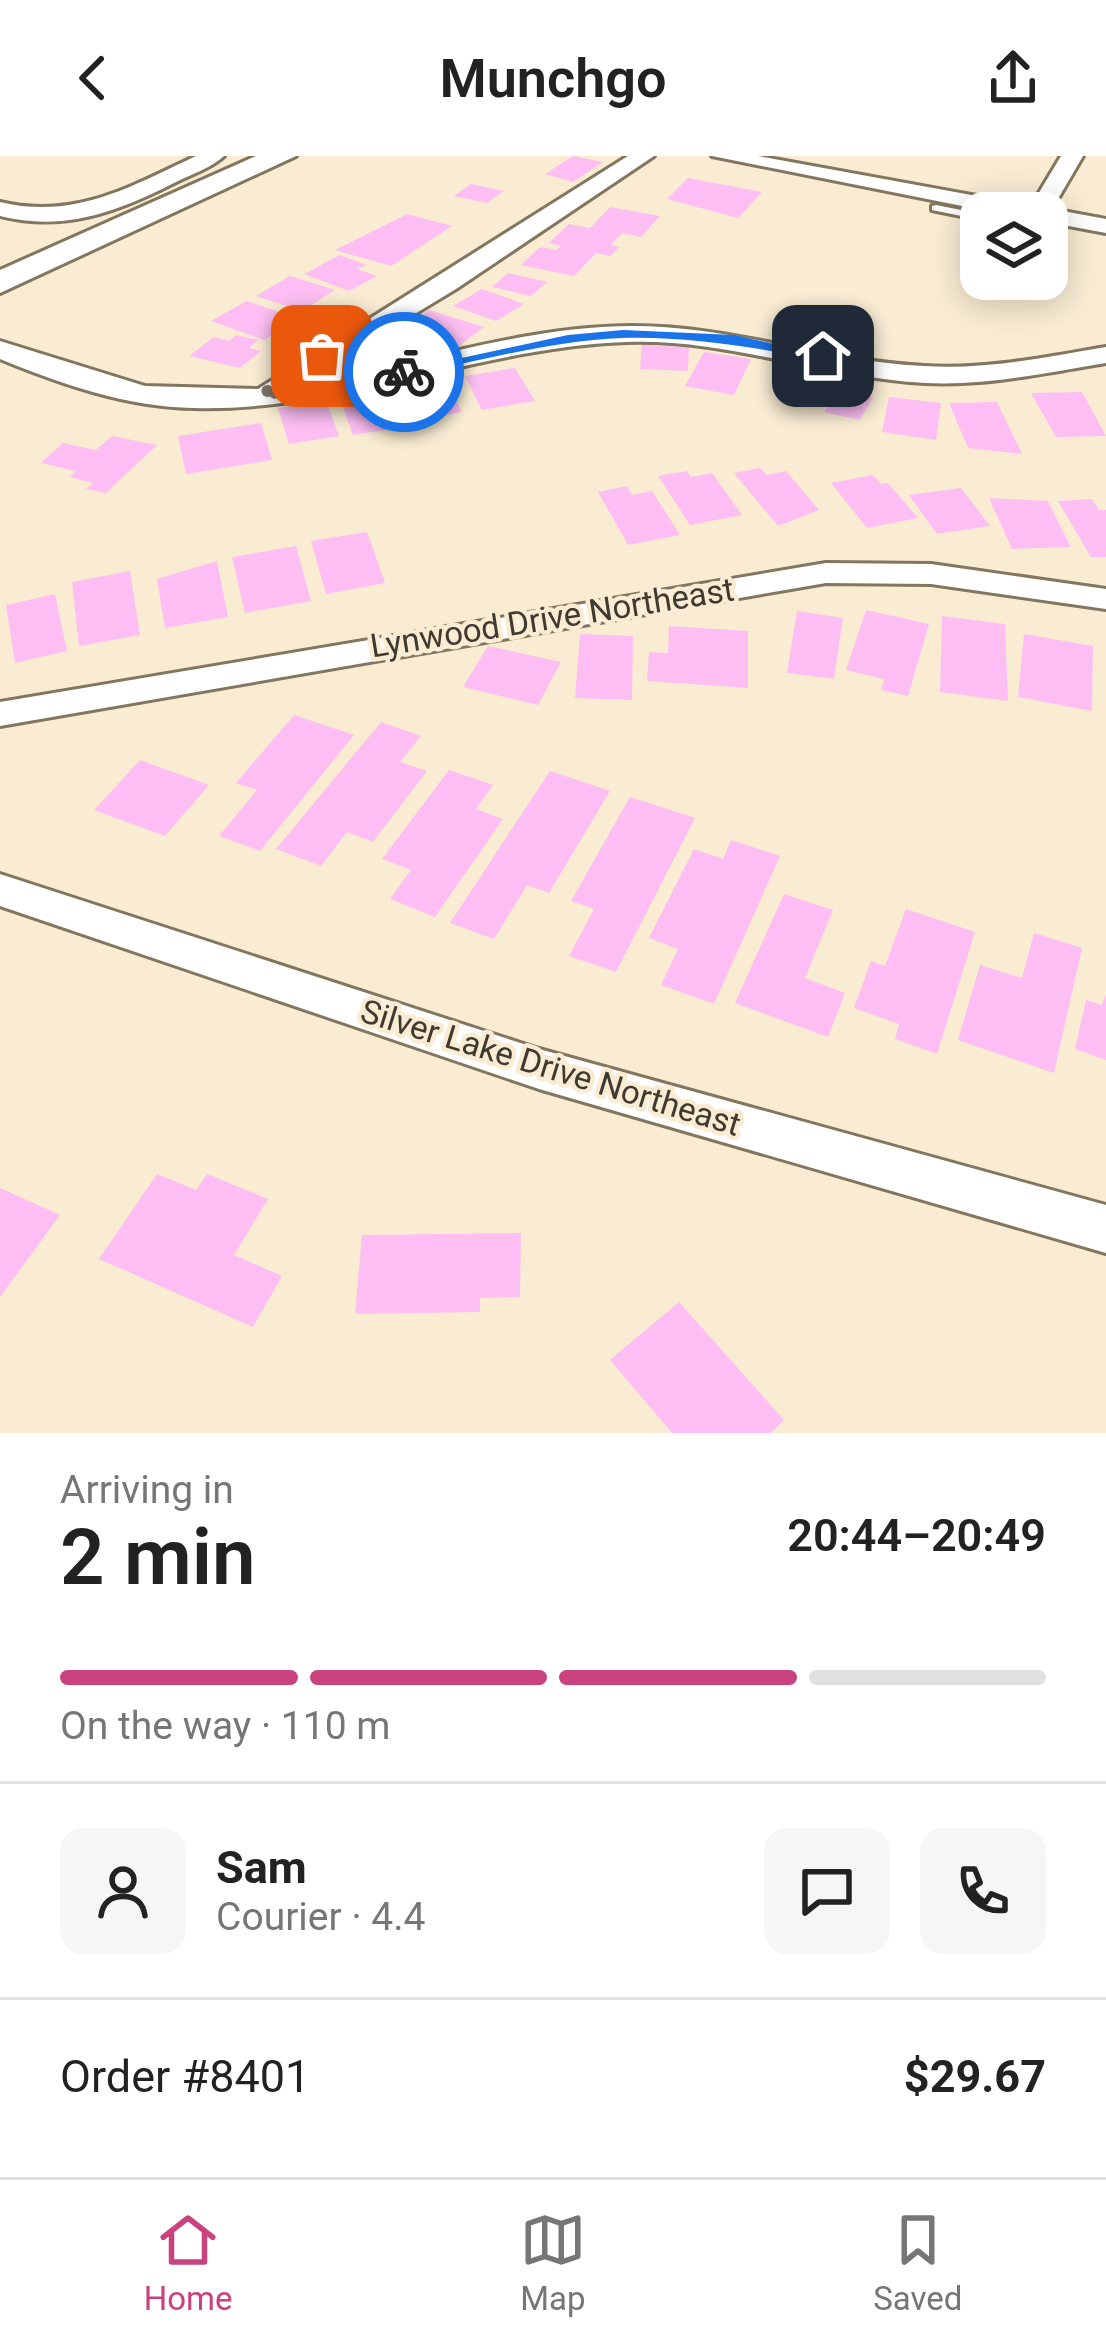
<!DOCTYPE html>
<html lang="en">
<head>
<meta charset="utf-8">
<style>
	:root { --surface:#fff; --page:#f6f6f6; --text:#222; --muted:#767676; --line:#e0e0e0; --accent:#ca427d }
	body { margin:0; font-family:Roboto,sans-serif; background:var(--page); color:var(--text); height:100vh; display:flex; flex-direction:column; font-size:45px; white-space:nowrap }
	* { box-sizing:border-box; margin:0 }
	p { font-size:39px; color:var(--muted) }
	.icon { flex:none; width:66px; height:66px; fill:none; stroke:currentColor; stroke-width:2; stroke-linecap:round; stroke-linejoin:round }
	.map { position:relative; height:1277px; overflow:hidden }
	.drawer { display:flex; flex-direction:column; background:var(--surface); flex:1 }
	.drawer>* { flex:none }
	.fabs { position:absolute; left:960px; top:36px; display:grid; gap:24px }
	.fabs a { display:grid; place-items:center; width:108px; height:108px; border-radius:24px; background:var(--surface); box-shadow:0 6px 30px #0003; font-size:60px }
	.pin { position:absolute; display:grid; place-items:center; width:102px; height:102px; color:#fff; margin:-51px; border-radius:24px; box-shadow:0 6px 18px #0006 }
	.courier { position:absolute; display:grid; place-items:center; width:120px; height:120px; margin:-60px; border:9px solid #1a73e8; border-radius:50%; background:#fff; color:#222; box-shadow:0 3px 15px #0007 }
	.overview em { font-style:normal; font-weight:600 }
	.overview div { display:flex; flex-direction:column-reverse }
	.overview { display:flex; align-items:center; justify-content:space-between; height:204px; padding:0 60px }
	h1 { font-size:78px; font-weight:600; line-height:90px }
	.bar { display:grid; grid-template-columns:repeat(4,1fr); gap:18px 12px; align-content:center; height:144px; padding:0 60px }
	.bar i { height:15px; border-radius:9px; background:var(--line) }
	.bar .selected { background:var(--accent) }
	.bar p { grid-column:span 4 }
	.line { display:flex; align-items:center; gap:30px; padding:0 60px; border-top:3px solid var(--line) }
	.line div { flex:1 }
	.round { display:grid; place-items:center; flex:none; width:126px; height:126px; border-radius:24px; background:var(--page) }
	header { display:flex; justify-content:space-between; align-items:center; height:156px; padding:0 60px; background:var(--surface); font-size:54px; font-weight:600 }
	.dock { display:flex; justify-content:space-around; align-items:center; height:168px; border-top:3px solid var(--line); background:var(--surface); font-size:33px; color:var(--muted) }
	.dock a { display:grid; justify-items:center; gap:6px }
	.dock .selected { color:var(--accent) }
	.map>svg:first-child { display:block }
</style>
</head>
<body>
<header><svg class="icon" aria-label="back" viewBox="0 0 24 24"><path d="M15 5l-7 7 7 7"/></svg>Munchgo<svg class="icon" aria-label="share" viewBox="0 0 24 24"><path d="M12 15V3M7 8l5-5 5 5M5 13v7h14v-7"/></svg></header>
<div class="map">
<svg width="1106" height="1277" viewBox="0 0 1106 1277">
	<rect width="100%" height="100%" fill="#f9ecd3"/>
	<!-- building -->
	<g fill="#fdbff3">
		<polygon points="573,0 603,6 573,26 545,18"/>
		<polygon points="688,22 762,36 738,62 667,43"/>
		<polygon points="471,28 504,35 487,47 454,40"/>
		<polygon points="610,51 660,60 641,81 622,77 611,89 619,91 610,100 596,97 574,120 521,109 540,91 556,94 561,90 549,87 569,68 590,72"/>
		<polygon points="407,58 452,70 391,110 335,94"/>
		<polygon points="340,99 366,109 357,113 377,120 349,135 304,118"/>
		<polygon points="508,117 547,126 531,140 492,131"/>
		<polygon points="290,120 335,134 302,155 256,140"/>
		<polygon points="482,133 524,148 496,165 453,150"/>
		<polygon points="247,145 299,163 264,184 211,165"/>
		<polygon points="429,154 484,171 459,190 430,180 415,191 387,182"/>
		<polygon points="236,179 258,184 249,192 261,195 240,212 189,200 214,181 229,185"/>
		<polygon points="642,188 689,190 688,215 640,213"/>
		<polygon points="704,196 751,203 734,239 685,230"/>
		<polygon points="515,212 535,245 482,254 465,220"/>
		<polygon points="446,225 462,256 419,264 403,232"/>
		<polygon points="382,232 399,272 353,279 338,238"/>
		<polygon points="837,233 873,241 860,264 824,256"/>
		<polygon points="1082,236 1106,280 1056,281 1031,237"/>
		<polygon points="889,241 941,247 936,284 882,276"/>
		<polygon points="326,245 339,280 289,288 278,252"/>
		<polygon points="997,246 1022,298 968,292 949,247"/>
		<polygon points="261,267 272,304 186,318 178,280"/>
		<polygon points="112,280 157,289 106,337 86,333 93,327 70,321 76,315 41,307 63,287 96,294"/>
		<polygon points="761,312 767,319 786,315 819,354 778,370 734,317"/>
		<polygon points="687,315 691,321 712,317 742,359 690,369 658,320"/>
		<polygon points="873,319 881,328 888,327 918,362 867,372 831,327"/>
		<polygon points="627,330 632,339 652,335 680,379 628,389 598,336"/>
		<polygon points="961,332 990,370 937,378 909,339"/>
		<polygon points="989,342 1048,345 1071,391 1012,393"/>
		<polygon points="1092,343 1099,354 1106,354 1106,401 1091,401 1058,345"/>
		<polygon points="367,376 385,427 326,438 311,385"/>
		<polygon points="296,390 311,445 245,457 232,401"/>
		<polygon points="217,405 228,461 165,472 157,423"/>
		<polygon points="130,415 140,479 79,490 72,426"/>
		<polygon points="55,438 67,495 15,507 6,449"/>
		<polygon points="866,454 929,468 908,540 881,534 884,523 846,514"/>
		<polygon points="797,455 843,462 834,523 787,517"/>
		<polygon points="942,460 1005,468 1008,545 940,536"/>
		<polygon points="669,470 748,475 748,532 647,525 649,496 668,497"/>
		<polygon points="580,478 633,480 632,544 575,542"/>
		<polygon points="1024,478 1093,490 1092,555 1018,541"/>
		<polygon points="488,490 561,506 538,549 463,531"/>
		<polygon points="294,559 354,579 260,695 219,680 257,634 236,627"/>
		<polygon points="381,566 421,580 400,606 427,615 373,686 347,676 321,710 276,693"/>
		<polygon points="140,604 209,629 165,680 94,654"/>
		<polygon points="449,614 493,629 476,653 503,663 435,761 390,743 411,714 382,703"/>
		<polygon points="550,615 610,635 549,737 527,729 494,783 450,767"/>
		<polygon points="630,641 695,662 616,816 569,800 594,753 571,745"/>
		<polygon points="731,684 780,700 714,848 661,829 678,793 649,782 694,693 723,703"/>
		<polygon points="784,738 833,754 805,822 845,837 828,881 735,847"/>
		<polygon points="906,753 975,776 937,898 895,883 899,868 854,852 871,805 885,810"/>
		<polygon points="1034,777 1082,792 1054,917 958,884 980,809 1022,822"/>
		<polygon points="1106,838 1106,904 1075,893 1086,844 1102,849"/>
		<polygon points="157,1018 196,1034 207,1018 268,1043 234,1099 282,1120 253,1171 99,1103"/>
		<polygon points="0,1032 60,1059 0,1141"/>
		<polygon points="521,1077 520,1141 480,1142 480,1156 355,1158 362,1079"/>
		<polygon points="679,1146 784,1264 770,1277 672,1277 610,1204"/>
	</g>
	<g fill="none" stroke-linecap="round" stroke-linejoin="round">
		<defs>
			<polygon id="lane" points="936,49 981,58 981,64 932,54 932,50"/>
			<g id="street">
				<path d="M196,0H224C211,12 190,19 174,27C117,56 64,76 0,60V46C74,64 130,31 196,0Z"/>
				<path d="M628,0H654L456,133L299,228C410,211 520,170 633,170C732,170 826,205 924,210C985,214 1046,201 1106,191V207C1046,217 986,230 925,227C824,222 728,182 626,186C480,191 341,256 194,252C127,251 61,228 0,203V185L145,230L258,233Z"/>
				<polygon points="712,0 758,0 1031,50 1061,0 1083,0 1052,53 1106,63 1106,77 1047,66 1047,57 997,57"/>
				<polygon points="826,407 931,408 1106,433 1106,453 931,428 826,427 0,570 0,546"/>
				<polygon points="0,718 539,893 1106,1049 1106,1097 539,933 0,750"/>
			</g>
			<polygon id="secondary" points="256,0 296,0 0,137 0,114"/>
		</defs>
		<!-- lane casing -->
		<use href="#lane" stroke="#82765f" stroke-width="6"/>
		<!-- street casing -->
		<use href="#street" stroke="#82765f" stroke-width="6"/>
		<!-- secondary casing -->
		<use href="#secondary" stroke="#82765f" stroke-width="6"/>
		<!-- lane -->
		<use href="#lane" fill="#fff" fill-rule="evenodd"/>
		<!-- street -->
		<use href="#street" fill="#fff" fill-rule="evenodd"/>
		<!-- secondary -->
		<use href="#secondary" fill="#fff" fill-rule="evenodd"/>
	</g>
	<!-- route -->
	<path fill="#1a73e8" d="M623,174L734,179L829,200L823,204C756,192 690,180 622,182C549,185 475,206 404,220L397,216L568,179Z"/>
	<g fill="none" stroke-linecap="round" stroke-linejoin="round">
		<!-- done -->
		<polyline stroke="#807869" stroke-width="12" stroke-dasharray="0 21.6" points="322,200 261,239 404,216"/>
	</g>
	<g text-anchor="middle" stroke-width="9" stroke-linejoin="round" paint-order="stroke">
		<!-- street labels -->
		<g font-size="33" fill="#3f3a30" stroke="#f9ecd3">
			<text transform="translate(552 461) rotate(-9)" y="12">Lynwood Drive Northeast</text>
			<text transform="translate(551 911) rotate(17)" y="12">Silver Lake Drive Northeast</text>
		</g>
	</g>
</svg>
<div class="fabs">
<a><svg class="icon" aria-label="layers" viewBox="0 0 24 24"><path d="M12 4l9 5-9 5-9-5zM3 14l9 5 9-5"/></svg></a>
</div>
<div class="pin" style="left:322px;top:200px;background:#ea580c"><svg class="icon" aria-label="bag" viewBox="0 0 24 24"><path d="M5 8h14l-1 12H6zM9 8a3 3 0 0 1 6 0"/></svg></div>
<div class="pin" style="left:823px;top:200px;background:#1f2937"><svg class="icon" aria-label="home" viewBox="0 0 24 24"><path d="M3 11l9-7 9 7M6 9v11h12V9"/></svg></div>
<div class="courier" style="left:404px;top:216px"><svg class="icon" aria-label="bike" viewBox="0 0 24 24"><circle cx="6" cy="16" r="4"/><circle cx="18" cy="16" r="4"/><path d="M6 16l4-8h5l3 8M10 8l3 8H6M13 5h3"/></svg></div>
</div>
<section class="drawer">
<div class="overview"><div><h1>2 min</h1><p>Arriving in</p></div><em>20:44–20:49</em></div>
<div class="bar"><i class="selected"></i><i class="selected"></i><i class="selected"></i><i></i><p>On the way · 110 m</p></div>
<div class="line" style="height:216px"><a class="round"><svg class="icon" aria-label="person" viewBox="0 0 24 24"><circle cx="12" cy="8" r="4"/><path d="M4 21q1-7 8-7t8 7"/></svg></a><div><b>Sam</b><p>Courier · 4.4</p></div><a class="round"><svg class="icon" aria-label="chat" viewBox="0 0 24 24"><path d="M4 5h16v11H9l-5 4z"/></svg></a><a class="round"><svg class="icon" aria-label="phone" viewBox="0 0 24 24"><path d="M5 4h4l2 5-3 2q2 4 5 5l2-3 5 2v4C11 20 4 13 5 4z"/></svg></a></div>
<div class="line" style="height:156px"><div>Order #8401</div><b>$29.67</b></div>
</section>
<nav class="dock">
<a class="selected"><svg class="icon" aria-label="home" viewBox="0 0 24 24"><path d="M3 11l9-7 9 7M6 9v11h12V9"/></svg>Home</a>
<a><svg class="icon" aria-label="map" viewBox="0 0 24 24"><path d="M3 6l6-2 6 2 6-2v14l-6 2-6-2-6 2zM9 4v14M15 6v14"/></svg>Map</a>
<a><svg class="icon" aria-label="saved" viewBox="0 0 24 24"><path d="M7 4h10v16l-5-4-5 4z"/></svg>Saved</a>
</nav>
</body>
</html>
